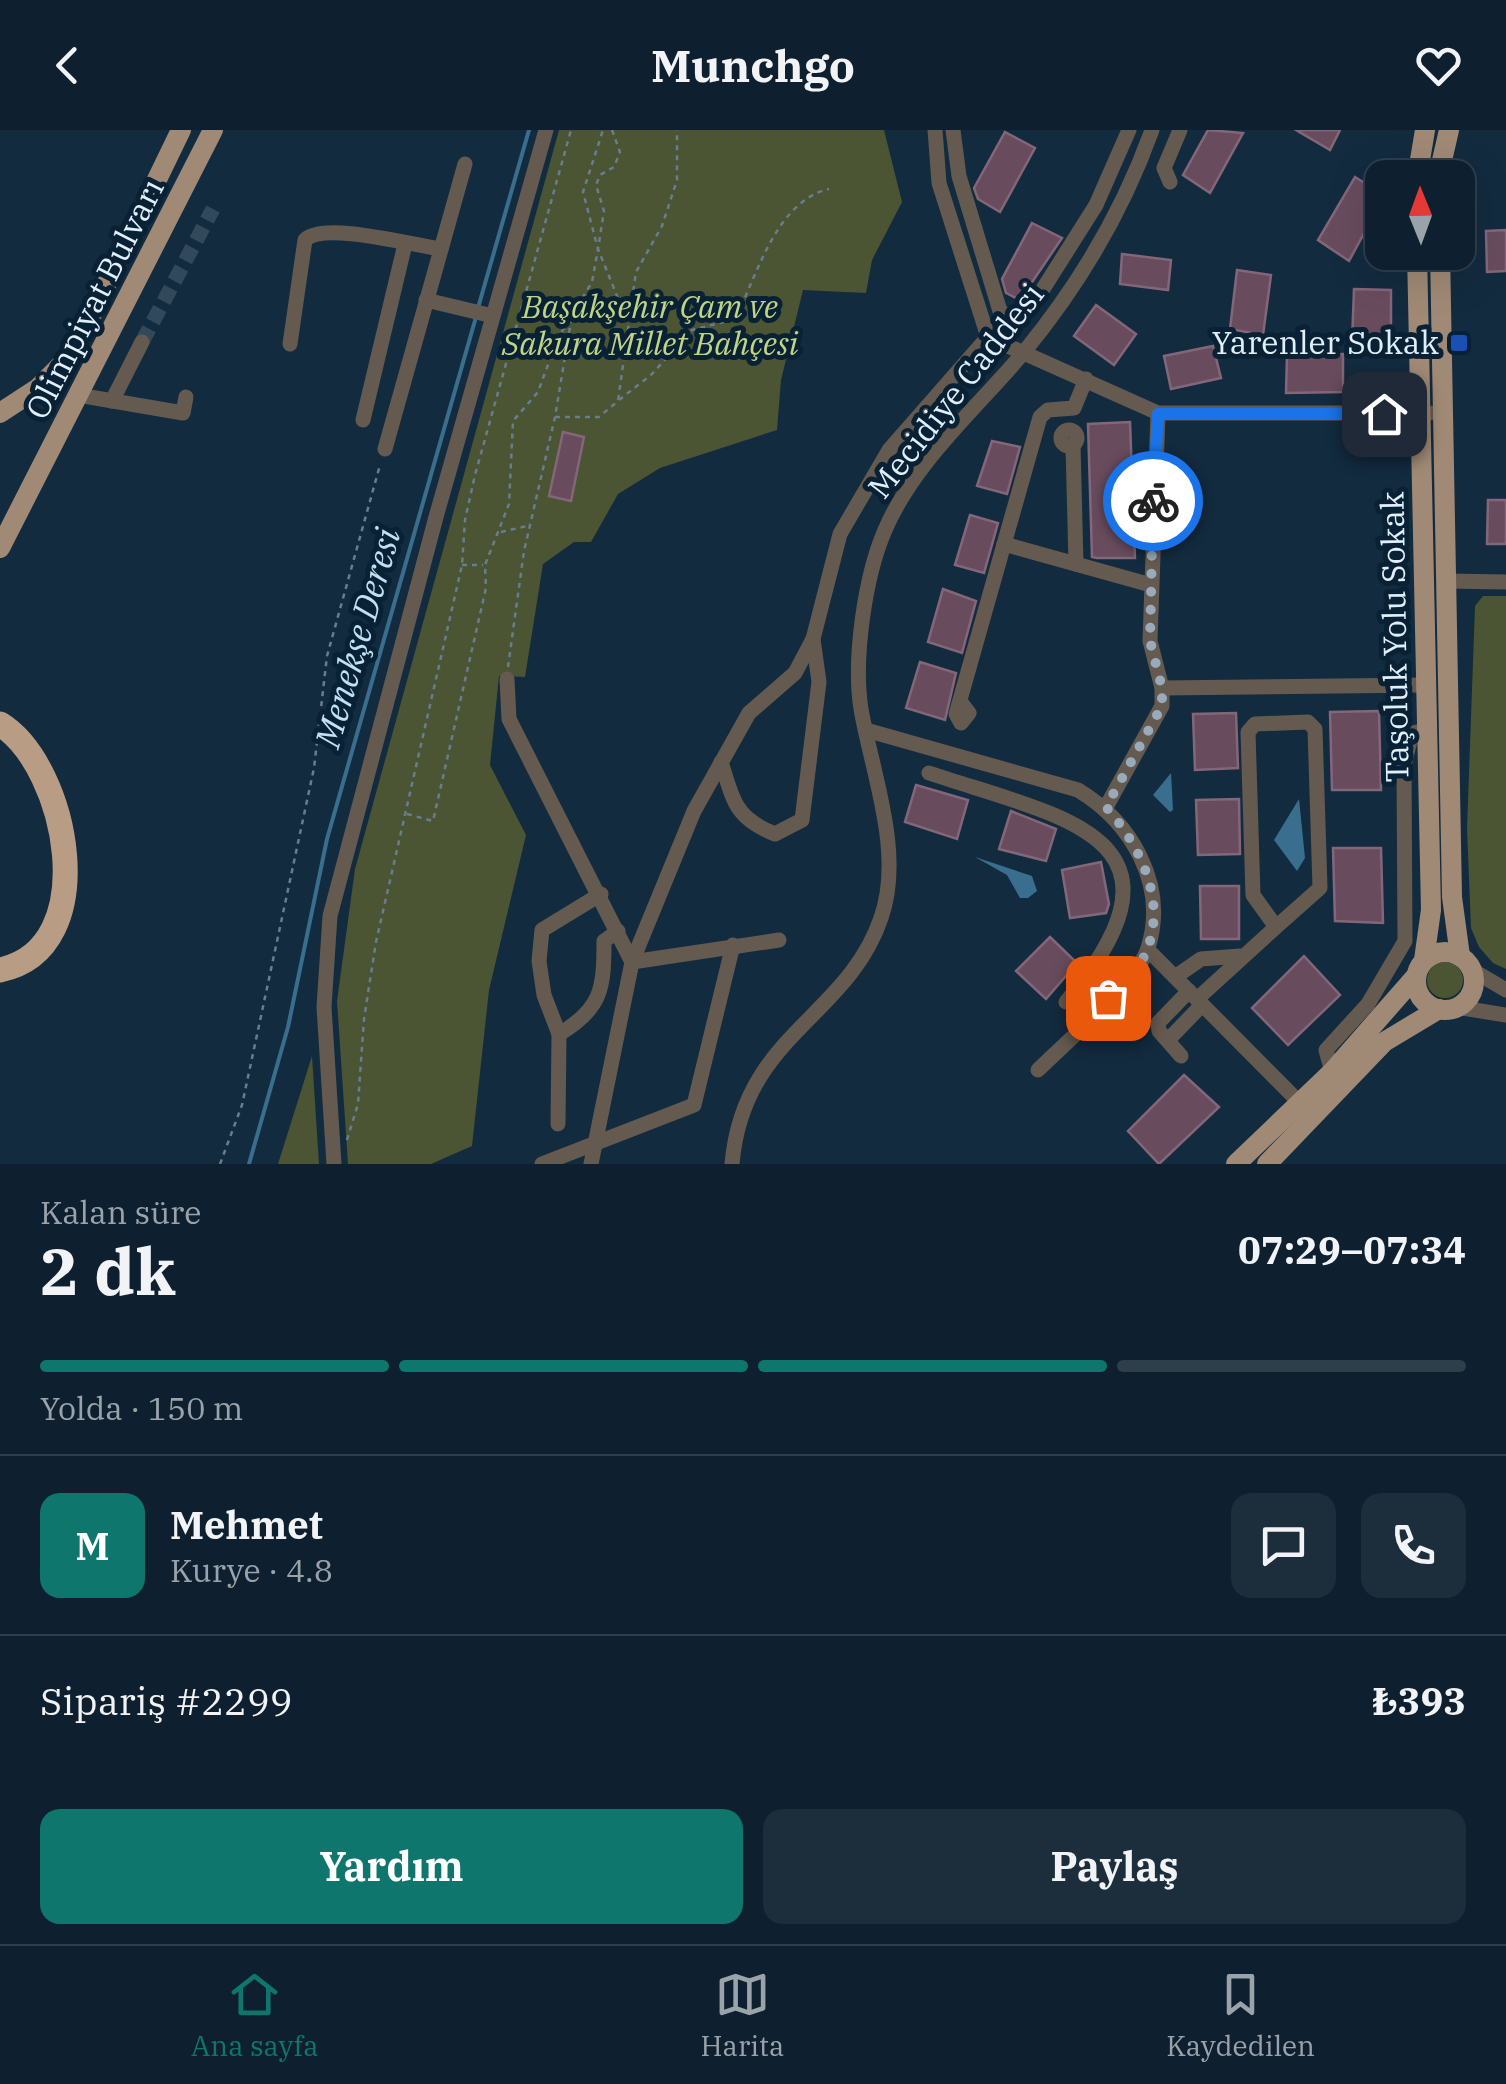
<!DOCTYPE html>
<html lang="tr">
<head>
<meta charset="utf-8">
<style>
	:root { --surface:#0e202f; --page:#1c2d3b; --text:#f1f3f6; --muted:#9ba3aa; --line:#2e3e4b; --accent:#0f766e }
	body { margin:0; font-family:"IBM Plex Serif",serif; background:var(--page); color:var(--text); height:100vh; display:flex; flex-direction:column; font-size:38px; white-space:nowrap }
	* { box-sizing:border-box; margin:0 }
	p { font-size:32px; color:var(--muted) }
	.icon { flex:none; width:55px; height:55px; fill:none; stroke:currentColor; stroke-width:2; stroke-linecap:round; stroke-linejoin:round }
	.map { position:relative; height:1034px; overflow:hidden }
	.sheet { display:flex; flex-direction:column; background:var(--surface); flex:1 }
	.sheet>* { flex:none }
	.needle { width:65px; rotate:359deg }
	.controls { position:absolute; left:1365px; top:30px; display:grid; gap:20px }
	.controls a { display:grid; place-items:center; width:110px; height:110px; border-radius:20px; background:var(--surface); box-shadow:0 10px 40px #0002,0 0 0 2px var(--line); font-size:50px }
	.pin { position:absolute; display:grid; place-items:center; width:85px; height:85px; color:#fff; margin:-42px; border-radius:20px; box-shadow:0 5px 15px #0006 }
	.courier { position:absolute; display:grid; place-items:center; width:100px; height:100px; margin:-50px; border:8px solid #1a73e8; border-radius:50%; background:#fff; color:#222; box-shadow:0 2px 12px #0007 }
	.head em { font-style:normal; font-weight:700 }
	.head div { display:flex; flex-direction:column-reverse }
	.head { display:flex; align-items:center; justify-content:space-between; height:170px; padding:0 40px }
	h1 { font-size:65px; font-weight:700; line-height:75px }
	.bar { display:grid; grid-template-columns:repeat(4,1fr); gap:15px 10px; align-content:center; height:120px; padding:0 40px }
	.bar i { height:12px; border-radius:8px; background:var(--line) }
	.bar .current { background:var(--accent) }
	.bar p { grid-column:span 4 }
	.line { display:flex; align-items:center; gap:25px; padding:0 40px; border-top:2px solid var(--line) }
	.line div { flex:1 }
	.round { display:grid; place-items:center; flex:none; width:105px; height:105px; border-radius:20px; background:var(--page) }
	.action { display:flex; gap:20px; margin-top:auto; padding:20px 40px }
	.action a { flex:1; height:115px; border-radius:20px; background:var(--accent); color:#fff; font-size:40px; font-weight:700; line-height:115px; text-align:center }
	.action a+a { background:var(--page); color:var(--text) }
	header { display:flex; justify-content:space-between; align-items:center; height:130px; padding:0 40px; background:var(--surface); font-size:45px; font-weight:700 }
	.dock { display:flex; justify-content:space-around; align-items:center; height:140px; border-top:2px solid var(--line); background:var(--surface); font-size:28px; color:var(--muted) }
	.dock a { display:grid; justify-items:center; gap:5px }
	.dock .current { color:var(--accent) }
	.map>svg:first-child { display:block }
</style>
</head>
<body>
<header><svg class="icon" aria-label="back" viewBox="0 0 24 24"><path d="M15 5l-7 7 7 7"/></svg>Munchgo<svg class="icon" aria-label="heart" viewBox="0 0 24 24"><path d="M12 20l-8-8c-3-5 5-10 8-4 3-6 11-1 8 4z"/></svg></header>
<div class="map">
<svg width="1506" height="1034" viewBox="0 0 1506 1034">
	<rect width="100%" height="100%" fill="#132b3f"/>
	<!-- green -->
	<g fill="#4b5433">
		<polygon points="559,0 884,0 902,72 872,130 866,163 803,160 781,250 777,300 660,338 618,364 591,412 574,412 543,434 525,547 499,546 490,635 526,705 489,860 472,1016 431,1034 348,1034 337,871 355,739"/>
		<polygon points="1483,466 1506,466 1506,839 1493,833 1479,817 1471,798 1467,699 1475,476"/>
		<circle cx="1445" cy="850" r="18"/>
		<polygon points="312,926 319,1034 278,1034"/>
	</g>
	<!-- water -->
	<g fill="#3a6e8e">
		<polygon points="1171,643 1173,680 1170,682 1153,665"/>
		<polygon points="1299,669 1305,728 1297,741 1274,710"/>
		<polygon points="975,727 1032,746 1037,761 1028,768 1020,768 1007,745"/>
	</g>
	<g fill="none" stroke-linecap="round" stroke-linejoin="round">
		<!-- stream -->
		<g stroke="#3a6e8e" stroke-width="4">
			<polyline points="478,178 529,0"/>
			<polyline points="249,1034 288,897 327,709 476,187"/>
		</g>
	</g>
	<!-- building -->
	<g fill="#684c5e" stroke="#846679" stroke-width="2.5">
		<polygon points="1208,0 1243,3 1210,63 1183,45"/>
		<polygon points="1296,0 1340,0 1330,20"/>
		<polygon points="1005,2 1035,18 1000,82 978,69 974,58"/>
		<polygon points="1355,47 1382,64 1382,70 1349,131 1318,110"/>
		<polygon points="1032,93 1062,108 1020,170 1006,163 1002,149"/>
		<polygon points="1506,100 1506,141 1487,142 1486,101"/>
		<polygon points="1122,124 1171,130 1168,160 1120,154"/>
		<polygon points="1237,140 1271,145 1263,205 1230,199"/>
		<polygon points="1354,159 1391,160 1391,212 1352,212"/>
		<polygon points="1096,175 1136,204 1114,235 1074,206"/>
		<polygon points="1213,216 1221,248 1171,259 1164,226"/>
		<polygon points="1343,224 1343,262 1286,263 1287,225"/>
		<polygon points="1130,292 1135,428 1097,428 1092,427 1088,294"/>
		<polygon points="563,302 584,307 571,371 549,366"/>
		<polygon points="992,311 1020,317 1007,364 977,356"/>
		<polygon points="1488,370 1506,370 1506,414 1487,414"/>
		<polygon points="970,385 998,393 984,443 955,435"/>
		<polygon points="943,459 976,471 962,523 928,512"/>
		<polygon points="920,532 956,543 945,590 906,578"/>
		<polygon points="1379,581 1381,660 1332,660 1330,582"/>
		<polygon points="1236,583 1238,638 1195,640 1193,584"/>
		<polygon points="916,655 968,670 957,709 905,692"/>
		<polygon points="1239,669 1240,724 1198,725 1196,670"/>
		<polygon points="1011,681 1056,699 1046,731 999,719"/>
		<polygon points="1333,718 1381,718 1383,793 1335,791"/>
		<polygon points="1101,732 1109,774 1106,783 1070,788 1062,740"/>
		<polygon points="1200,756 1239,756 1239,809 1201,809"/>
		<polygon points="1050,807 1077,833 1046,869 1016,841"/>
		<polygon points="1304,826 1340,865 1288,915 1252,878"/>
		<polygon points="1184,945 1219,977 1159,1034 1128,1001"/>
	</g>
	<g fill="none" stroke-linecap="round" stroke-linejoin="round">
		<!-- minor-tunnel -->
		<polyline stroke="#32485b" stroke-width="15" stroke-dasharray="15 8" stroke-linecap="butt" points="142,212 213,79"/>
		<!-- path -->
		<g stroke="#6a7d8f" stroke-width="2.5" stroke-dasharray="5 5" stroke-linecap="butt">
			<polyline points="612,0 620,22 614,37 600,45 596,55 604,81 598,119 626,188"/>
			<path d="M619,270L651,245L692,200L735,189C757,146 776,71 829,59"/>
			<polyline points="555,287 599,287 618,271 636,142 662,96 677,50 677,0"/>
			<polyline points="501,402 527,396"/>
			<polyline points="462,435 483,435"/>
			<polyline points="508,537 524,421 555,287 571,191"/>
			<polyline points="407,684 433,691 486,458 485,435 509,374 513,291 538,262 557,210 592,152 598,119 583,62 603,0"/>
			<polyline points="347,1010 358,974 364,889 376,812 462,435 465,390 475,345 571,0"/>
			<polyline points="220,1034 242,975 314,638 327,526 380,335"/>
		</g>
		<!-- minor -->
		<g stroke="#655a50" stroke-width="15">
			<polyline points="935,0 939,53 988,207 1158,283 1430,283"/>
			<polyline points="953,0 959,46 1000,181 1008,186 1031,178 1096,75 1129,0"/>
			<polyline points="1170,52 1164,38 1180,0"/>
			<polyline points="426,170 493,186"/>
			<path d="M290,214L305,110C323,91 412,115 441,119"/>
			<polyline points="78,265 183,283 186,267"/>
			<polyline points="112,271 142,212"/>
			<polyline points="363,290 405,114"/>
			<circle cx="1069" cy="308" r="8"/>
			<polyline points="1073,315 1076,434"/>
			<polyline points="385,319 465,34"/>
			<polyline points="1004,414 1151,455"/>
			<polyline points="1447,451 1506,452"/>
			<polyline points="507,549 509,589 632,832 779,810"/>
			<polyline points="1162,558 1426,555"/>
			<polyline points="960,571 969,583 961,593 956,584 1040,287 1048,280 1074,278 1086,249"/>
			<path d="M866,600L1078,660C1131,692 1168,754 1148,818C1138,851 1065,913 1038,940"/>
			<path d="M721,632C734,672 735,688 775,704L802,690L819,552L813,509"/>
			<path d="M929,643C1063,688 1205,706 1066,872"/>
			<polyline points="1106,677 1162,576 1162,558 1150,511 1158,283"/>
			<polyline points="1148,820 1299,972"/>
			<polyline points="1472,840 1506,860"/>
			<polyline points="1175,847 1201,829 1240,826"/>
			<polyline points="1197,869 1276,797 1253,765 1248,602 1255,594 1308,592 1315,599 1320,758 1276,797"/>
			<polyline points="1456,877 1506,885"/>
			<path d="M559,904C602,879 604,858 604,811L618,801"/>
			<polyline points="1168,910 1202,875"/>
			<polyline points="1181,926 1159,901 1158,893 1189,861"/>
			<polyline points="1332,942 1326,920 1368,874 1405,811 1404,635 1412,603 1427,600"/>
			<polyline points="558,994 559,904 544,865 539,831 542,800 601,764"/>
			<polyline points="334,1034 324,877 330,786 436,387 546,0"/>
			<polyline points="542,1034 694,975 733,815"/>
			<polyline points="591,1034 632,832 694,681 749,583 795,543 813,509 840,404 889,320 988,207"/>
			<path d="M732,1034C743,905 847,888 881,788C904,723 872,643 861,579C853,529 865,446 885,400C914,332 977,278 1024,222C1079,155 1123,81 1152,0"/>
		</g>
		<!-- major -->
		<g stroke="#a08a76" stroke-width="20">
			<polyline points="1417,48 1425,0"/>
			<polyline points="1438,48 1449,0"/>
			<polyline points="1417,122 1431,780 1424,830"/>
			<polyline points="1440,122 1452,767 1460,826"/>
			<polyline points="0,283 38,258 73,223 181,0"/>
			<polyline points="0,418 213,0"/>
			<circle cx="1445" cy="851" r="29"/>
			<polyline points="1236,1034 1332,942 1416,846"/>
			<polyline points="1267,1034 1384,912 1439,879"/>
		</g>
		<!-- highway -->
		<path stroke="#b89d84" stroke-width="25" d="M0,594C68,636 104,819 0,840"/>
	</g>
	<g fill="none" stroke-linecap="round" stroke-linejoin="round">
		<!-- done -->
		<path stroke="#99aaba" stroke-width="10" stroke-dasharray="0 18" d="M1108,868C1122,854 1140,839 1147,820C1167,769 1139,714 1106,677L1162,576V558L1150,511L1153,371"/>
		<!-- route -->
		<polyline stroke="#1a73e8" stroke-width="12" points="1153,371 1158,284 1384,284"/>
	</g>
	<!-- markers -->
	<rect fill="#1a4fb4" stroke="#092134" stroke-width="4" x="1449" y="203" width="20" height="20" rx="5"/>
	<g text-anchor="middle" stroke-width="10" stroke-linejoin="round" paint-order="stroke">
		<!-- street labels -->
		<g font-size="32" fill="#e1effc" stroke="#092134">
			<text transform="translate(95 169) rotate(-63)" y="11">Olimpiyat Bulvarı</text>
			<text transform="translate(956 261) rotate(-52)" y="11">Mecidiye Caddesi</text>
			<text transform="translate(1395 507) rotate(-91)" y="11">Taşoluk Yolu Sokak</text>
		</g>
		<!-- park labels -->
		<g font-size="32" font-style="italic" fill="#c0d485" stroke="#092134">
			<text x="650" y="188">Başakşehir Çam ve<tspan x="650" dy="37">Sakura Millet Bahçesi</tspan></text>
		</g>
		<!-- poi labels -->
		<g font-size="32" fill="#e1effc" stroke="#092134" text-anchor="end">
			<text x="1439" y="224">Yarenler Sokak</text>
		</g>
		<!-- water labels -->
		<g font-size="35" font-style="italic" fill="#c2e0f5" stroke="#092134">
			<text transform="translate(358 508) rotate(-74)" y="12">Menekşe Deresi</text>
		</g>
	</g>
</svg>
<div class="controls">
<a><svg class="needle" viewBox="-14 -14 28 28"><path d="M0-13l5 13h-10z" fill="#e53935"/><path d="M0 13l5-13h-10z" fill="#9ba3aa"/></svg></a>
</div>
<div class="pin" style="left:1108px;top:868px;background:#ea580c"><svg class="icon" aria-label="bag" viewBox="0 0 24 24"><path d="M5 8h14l-1 12H6zM9 8a3 3 0 0 1 6 0"/></svg></div>
<div class="pin" style="left:1384px;top:284px;background:#1f2937"><svg class="icon" aria-label="home" viewBox="0 0 24 24"><path d="M3 11l9-7 9 7M6 9v11h12V9"/></svg></div>
<div class="courier" style="left:1153px;top:371px"><svg class="icon" aria-label="bike" viewBox="0 0 24 24"><circle cx="6" cy="16" r="4"/><circle cx="18" cy="16" r="4"/><path d="M6 16l4-8h5l3 8M10 8l3 8H6M13 5h3"/></svg></div>
</div>
<section class="sheet">
<div class="head"><div><h1>2 dk</h1><p>Kalan süre</p></div><em>07:29–07:34</em></div>
<div class="bar"><i class="current"></i><i class="current"></i><i class="current"></i><i></i><p>Yolda · 150 m</p></div>
<div class="line" style="height:180px"><b class="round" style="background:var(--accent);color:#fff">M</b><div><b>Mehmet</b><p>Kurye · 4.8</p></div><a class="round"><svg class="icon" aria-label="chat" viewBox="0 0 24 24"><path d="M4 5h16v11H9l-5 4z"/></svg></a><a class="round"><svg class="icon" aria-label="phone" viewBox="0 0 24 24"><path d="M5 4h4l2 5-3 2q2 4 5 5l2-3 5 2v4C11 20 4 13 5 4z"/></svg></a></div>
<div class="line" style="height:130px"><div>Sipariş #2299</div><b>₺393</b></div>
<div class="action"><a>Yardım</a><a>Paylaş</a></div>
</section>
<nav class="dock">
<a class="current"><svg class="icon" aria-label="home" viewBox="0 0 24 24"><path d="M3 11l9-7 9 7M6 9v11h12V9"/></svg>Ana sayfa</a>
<a><svg class="icon" aria-label="map" viewBox="0 0 24 24"><path d="M3 6l6-2 6 2 6-2v14l-6 2-6-2-6 2zM9 4v14M15 6v14"/></svg>Harita</a>
<a><svg class="icon" aria-label="saved" viewBox="0 0 24 24"><path d="M7 4h10v16l-5-4-5 4z"/></svg>Kaydedilen</a>
</nav>
</body>
</html>
